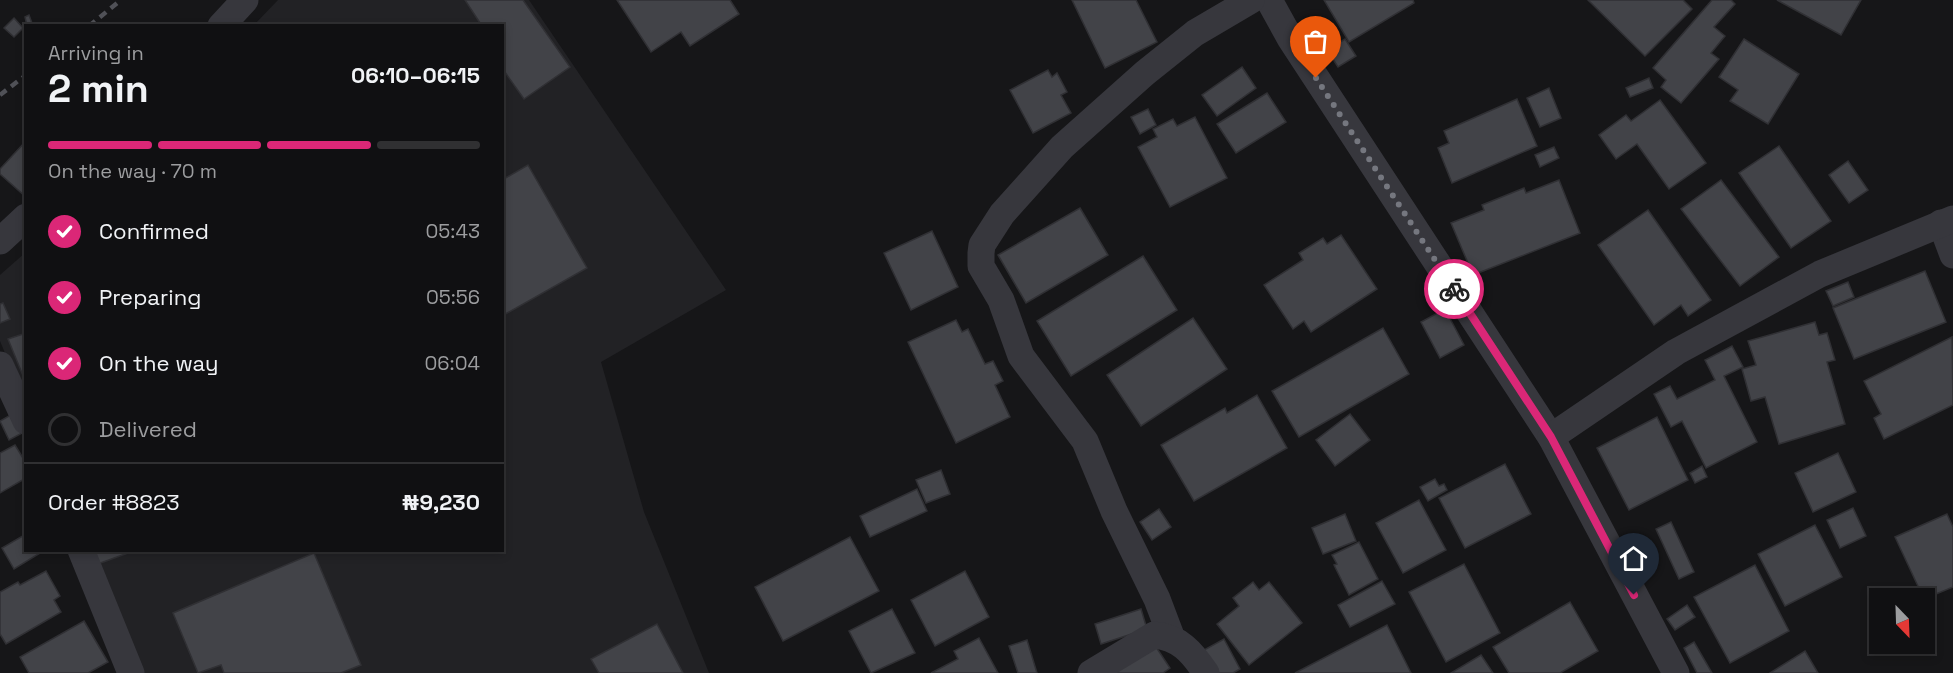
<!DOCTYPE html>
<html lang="en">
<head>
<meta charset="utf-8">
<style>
	:root { --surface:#101012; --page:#19191b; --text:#f1f3f6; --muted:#9c9d9f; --line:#303032; --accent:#db2777 }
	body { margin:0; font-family:"Space Grotesk",sans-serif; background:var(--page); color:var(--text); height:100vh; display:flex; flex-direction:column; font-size:22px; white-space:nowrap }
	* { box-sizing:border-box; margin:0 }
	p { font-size:20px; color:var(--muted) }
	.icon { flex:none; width:33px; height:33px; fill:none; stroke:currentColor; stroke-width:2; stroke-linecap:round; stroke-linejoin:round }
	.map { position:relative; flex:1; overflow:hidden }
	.details { position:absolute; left:24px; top:24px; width:480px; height:528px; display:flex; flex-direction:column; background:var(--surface); border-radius:0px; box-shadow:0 3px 9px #0003,0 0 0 2px var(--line) }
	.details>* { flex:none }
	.needle { width:39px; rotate:157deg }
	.buttons { position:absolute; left:1869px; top:588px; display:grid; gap:12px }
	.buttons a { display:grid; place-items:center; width:66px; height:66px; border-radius:0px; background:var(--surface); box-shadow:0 3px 9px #0003,0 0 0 2px var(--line); font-size:30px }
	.pin { position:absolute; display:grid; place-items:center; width:51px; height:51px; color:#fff; margin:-62px -26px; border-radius:50% 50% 50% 0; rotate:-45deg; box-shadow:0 0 6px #0007 }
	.pin .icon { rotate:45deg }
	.courier { position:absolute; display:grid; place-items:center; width:60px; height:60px; margin:-30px; border:4px solid #db2777; border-radius:50%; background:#fff; color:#222; box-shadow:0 2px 8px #0007 }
	.headline em { font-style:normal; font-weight:700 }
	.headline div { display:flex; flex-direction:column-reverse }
	.headline { display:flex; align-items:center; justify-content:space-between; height:102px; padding:0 24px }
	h1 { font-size:39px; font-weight:700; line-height:45px }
	.bar { display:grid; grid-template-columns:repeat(4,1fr); gap:9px 6px; align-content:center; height:72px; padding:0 24px }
	.bar i { height:8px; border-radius:4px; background:var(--line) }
	.bar .active { background:var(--accent) }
	.bar p { grid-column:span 4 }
	.line { display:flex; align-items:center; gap:15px; padding:0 24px; border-top:2px solid var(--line) }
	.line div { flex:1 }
	ol { padding:0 24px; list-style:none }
	li { display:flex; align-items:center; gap:18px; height:66px }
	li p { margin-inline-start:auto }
	li .icon { padding:6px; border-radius:50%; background:var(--accent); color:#fff; stroke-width:4 }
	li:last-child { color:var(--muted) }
	li i { width:33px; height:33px; border:3px solid var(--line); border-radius:50% }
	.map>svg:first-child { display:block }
</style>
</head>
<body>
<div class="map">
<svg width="1953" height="673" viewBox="0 0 1953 673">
	<rect width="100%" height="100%" fill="#161618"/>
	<!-- built -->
	<g fill="#222225">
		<polygon points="278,0 529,0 726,290 601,362 644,512 709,673 139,673 88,551 502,550 502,26 254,25"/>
		<polygon points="25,253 25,401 0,341 0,275"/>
	</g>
	<!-- building -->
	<g fill="#424348" stroke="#303034" stroke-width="1.5">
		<polygon points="465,0 523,0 570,67 524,99 502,68 502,26 482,26"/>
		<polygon points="617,0 730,0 739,14 690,46 681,32 651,52"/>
		<polygon points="1072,0 1136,0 1157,42 1105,68"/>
		<polygon points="1324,0 1413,0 1414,3 1349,42"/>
		<polygon points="1588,0 1683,0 1692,9 1645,56"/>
		<polygon points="1712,0 1731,0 1735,4 1714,27 1725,36 1711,53 1719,59 1681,103 1661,87 1666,80 1653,68"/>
		<polygon points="1777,0 1861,0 1841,35"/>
		<polygon points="29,15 33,26 27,26 25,17"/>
		<polygon points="14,18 23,28 14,37 4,28"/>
		<polygon points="1345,39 1356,56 1338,67 1327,50"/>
		<polygon points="1744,39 1799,74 1768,124 1730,101 1738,90 1719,77"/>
		<polygon points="1242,67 1256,88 1217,116 1202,95"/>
		<polygon points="1048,70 1052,77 1057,73 1067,92 1061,95 1071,113 1033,133 1010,90"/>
		<polygon points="1649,78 1653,88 1630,97 1626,88"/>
		<polygon points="1549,88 1561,118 1540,127 1527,98"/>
		<polygon points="1267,93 1286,122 1236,153 1217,124"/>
		<polygon points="1517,99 1537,146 1452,183 1438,148 1449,143 1444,131"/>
		<polygon points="1660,100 1706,163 1669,189 1637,144 1616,159 1599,135 1626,115 1631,121"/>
		<polygon points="1148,109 1156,125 1140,134 1131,117"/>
		<polygon points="1195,117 1227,178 1170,207 1138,147 1157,137 1153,129 1173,119 1177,126"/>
		<polygon points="26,141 26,197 0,174 0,169"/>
		<polygon points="1779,146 1831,221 1791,248 1739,173"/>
		<polygon points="1554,147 1559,158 1540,167 1535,155"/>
		<polygon points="1848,161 1868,190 1849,203 1829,175"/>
		<polygon points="528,165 587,268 502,316 502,180"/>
		<polygon points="1559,180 1580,233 1473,275 1451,223 1484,210 1482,205 1524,188 1526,193"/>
		<polygon points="1721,180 1779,257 1740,286 1681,209"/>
		<polygon points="1080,208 1108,255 1026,303 998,255"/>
		<polygon points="1648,210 1711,300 1688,316 1681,305 1654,325 1598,245"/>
		<polygon points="932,231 958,287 911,310 884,253"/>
		<polygon points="1341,235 1377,289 1311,332 1304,321 1293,329 1264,285 1303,260 1299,253 1323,238 1327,244"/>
		<polygon points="1143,256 1177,310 1071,376 1037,321"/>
		<polygon points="1925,271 1946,322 1854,359 1833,308"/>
		<polygon points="1848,282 1854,297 1833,306 1826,291"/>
		<polygon points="3,303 10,319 0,323 0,304"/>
		<polygon points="1445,309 1464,345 1440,358 1421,322"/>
		<polygon points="1193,318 1227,369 1141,426 1107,375"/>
		<polygon points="956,320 962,332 968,329 985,364 993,361 1003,381 995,385 1010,417 956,443 908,342"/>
		<polygon points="1815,322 1819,335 1827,333 1835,360 1827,362 1845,424 1779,444 1765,397 1751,401 1742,369 1756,365 1748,341"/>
		<polygon points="1383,328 1409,374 1299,437 1272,391"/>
		<polygon points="26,333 26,383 8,339"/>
		<polygon points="1952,337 1953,405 1884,439 1874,418 1881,414 1864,381"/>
		<polygon points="1732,346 1743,367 1724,376 1757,442 1706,468 1682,421 1671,427 1654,394 1670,386 1677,399 1715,380 1705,360"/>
		<polygon points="1257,395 1287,448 1194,501 1161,445 1225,408 1227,413"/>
		<polygon points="16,412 26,431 9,440 0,421"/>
		<polygon points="1350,414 1370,440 1335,466 1316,440"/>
		<polygon points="1657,417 1688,480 1629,510 1597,448"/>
		<polygon points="15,445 26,463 26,478 0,493 0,453"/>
		<polygon points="1838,453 1856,492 1813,512 1795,473"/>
		<polygon points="1505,464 1531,514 1465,548 1439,498"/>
		<polygon points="1702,466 1707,477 1695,483 1690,473"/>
		<polygon points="941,470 950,494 926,503 916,480"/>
		<polygon points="1435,479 1439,486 1444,484 1447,490 1428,501 1420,487"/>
		<polygon points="917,489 927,511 870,537 860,516"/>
		<polygon points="1419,500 1446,550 1403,573 1376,523"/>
		<polygon points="1853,508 1866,536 1840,548 1827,520"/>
		<polygon points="1159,509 1171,527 1152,540 1140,522"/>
		<polygon points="1345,514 1356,541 1323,554 1312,528"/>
		<polygon points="1947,514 1953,527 1953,587 1924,599 1895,537"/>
		<polygon points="1671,522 1694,572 1679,579 1656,529"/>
		<polygon points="1815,525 1842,577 1785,606 1758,554"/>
		<polygon points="26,534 26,550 45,550 14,569 2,548"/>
		<polygon points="850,537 879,591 783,641 755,587"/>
		<polygon points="1359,542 1378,579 1349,595 1334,565 1337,564 1332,555"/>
		<polygon points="90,550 127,550 128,553 95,565"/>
		<polygon points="314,553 361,665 341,673 224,673 221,665 198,673 173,613"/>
		<polygon points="1464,564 1500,633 1446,662 1409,592"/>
		<polygon points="1755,565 1789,631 1730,663 1694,597"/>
		<polygon points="46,571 60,596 54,600 61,612 6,644 0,634 0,592 18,582 20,585"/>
		<polygon points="965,571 989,617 935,646 911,600"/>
		<polygon points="1382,581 1395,604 1350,627 1338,605"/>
		<polygon points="1253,582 1259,590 1269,582 1302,623 1249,665 1217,624 1239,606 1233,598"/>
		<polygon points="1570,602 1598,651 1560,673 1509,673 1493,647"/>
		<polygon points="1687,605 1695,617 1675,630 1667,619"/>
		<polygon points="892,609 915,653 871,673 849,631"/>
		<polygon points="1141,609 1147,629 1101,644 1095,624"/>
		<polygon points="84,621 108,662 88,673 29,673 20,657"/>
		<polygon points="657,624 683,673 599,673 591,659"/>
		<polygon points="1387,625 1411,673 1295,673"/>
		<polygon points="979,638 998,673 931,673 958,659 954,651"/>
		<polygon points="1224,639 1240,669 1233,673 1216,673 1204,650"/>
		<polygon points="1027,640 1037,673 1018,673 1009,646"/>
		<polygon points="1694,642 1712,673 1697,673 1684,648"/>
		<polygon points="1154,644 1170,668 1163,673 1109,673"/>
		<polygon points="1805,651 1818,673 1770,673"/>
		<polygon points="1481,655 1493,673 1451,673"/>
	</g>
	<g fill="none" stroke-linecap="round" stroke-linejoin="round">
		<!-- minor -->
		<g stroke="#37373d" stroke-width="27">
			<polyline points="1269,0 1290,38 1551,437 1676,673"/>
			<polyline points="221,26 245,0"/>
			<polyline points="1941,223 1953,255"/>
			<polyline points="0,241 26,217"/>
			<polyline points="0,365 26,421"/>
			<polyline points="1551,437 1676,352 1820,274 1953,219"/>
			<polyline points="81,550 131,673"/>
			<polyline points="1171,636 1157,599 1114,511 1085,441 1021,356 1001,300 981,266 981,253 982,245 1002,214 1062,147 1145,73 1195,33 1251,0"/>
			<path d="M1091,673L1154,635C1179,637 1192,652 1206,673"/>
		</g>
		<!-- rail -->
		<g stroke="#505157" stroke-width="4.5" stroke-dasharray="8 6" stroke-linecap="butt">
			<polyline points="89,26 121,0"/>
			<polyline points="0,95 26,75"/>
		</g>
	</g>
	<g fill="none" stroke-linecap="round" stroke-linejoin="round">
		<!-- done -->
		<polyline stroke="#75777f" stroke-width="6" stroke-dasharray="0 10.8" points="1316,78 1454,289"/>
		<!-- route -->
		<polyline stroke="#db2777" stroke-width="8" points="1454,289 1551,437 1634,595"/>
	</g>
</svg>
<div class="buttons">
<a><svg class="needle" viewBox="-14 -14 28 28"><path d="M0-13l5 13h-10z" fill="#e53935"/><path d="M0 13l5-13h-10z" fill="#9c9d9f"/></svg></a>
</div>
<div class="pin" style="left:1316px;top:78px;background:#ea580c"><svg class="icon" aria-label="bag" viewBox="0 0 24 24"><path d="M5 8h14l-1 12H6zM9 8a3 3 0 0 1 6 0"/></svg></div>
<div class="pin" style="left:1634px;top:595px;background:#1f2937"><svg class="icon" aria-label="home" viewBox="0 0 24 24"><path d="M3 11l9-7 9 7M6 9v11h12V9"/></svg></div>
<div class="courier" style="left:1454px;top:289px"><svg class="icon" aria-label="bike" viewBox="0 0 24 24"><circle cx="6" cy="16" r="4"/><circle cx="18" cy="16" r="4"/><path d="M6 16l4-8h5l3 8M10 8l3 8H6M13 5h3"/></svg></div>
<section class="details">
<div class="headline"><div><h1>2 min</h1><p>Arriving in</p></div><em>06:10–06:15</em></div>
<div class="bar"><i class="active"></i><i class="active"></i><i class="active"></i><i></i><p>On the way · 70 m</p></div>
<ol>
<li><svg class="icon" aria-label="check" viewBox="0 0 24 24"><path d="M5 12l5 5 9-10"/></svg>Confirmed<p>05:43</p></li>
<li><svg class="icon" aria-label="check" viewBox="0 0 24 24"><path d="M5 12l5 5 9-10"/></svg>Preparing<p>05:56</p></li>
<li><svg class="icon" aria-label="check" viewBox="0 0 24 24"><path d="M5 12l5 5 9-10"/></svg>On the way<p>06:04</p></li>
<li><i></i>Delivered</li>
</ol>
<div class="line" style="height:78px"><div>Order #8823</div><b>₦9,230</b></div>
</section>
</div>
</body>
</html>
